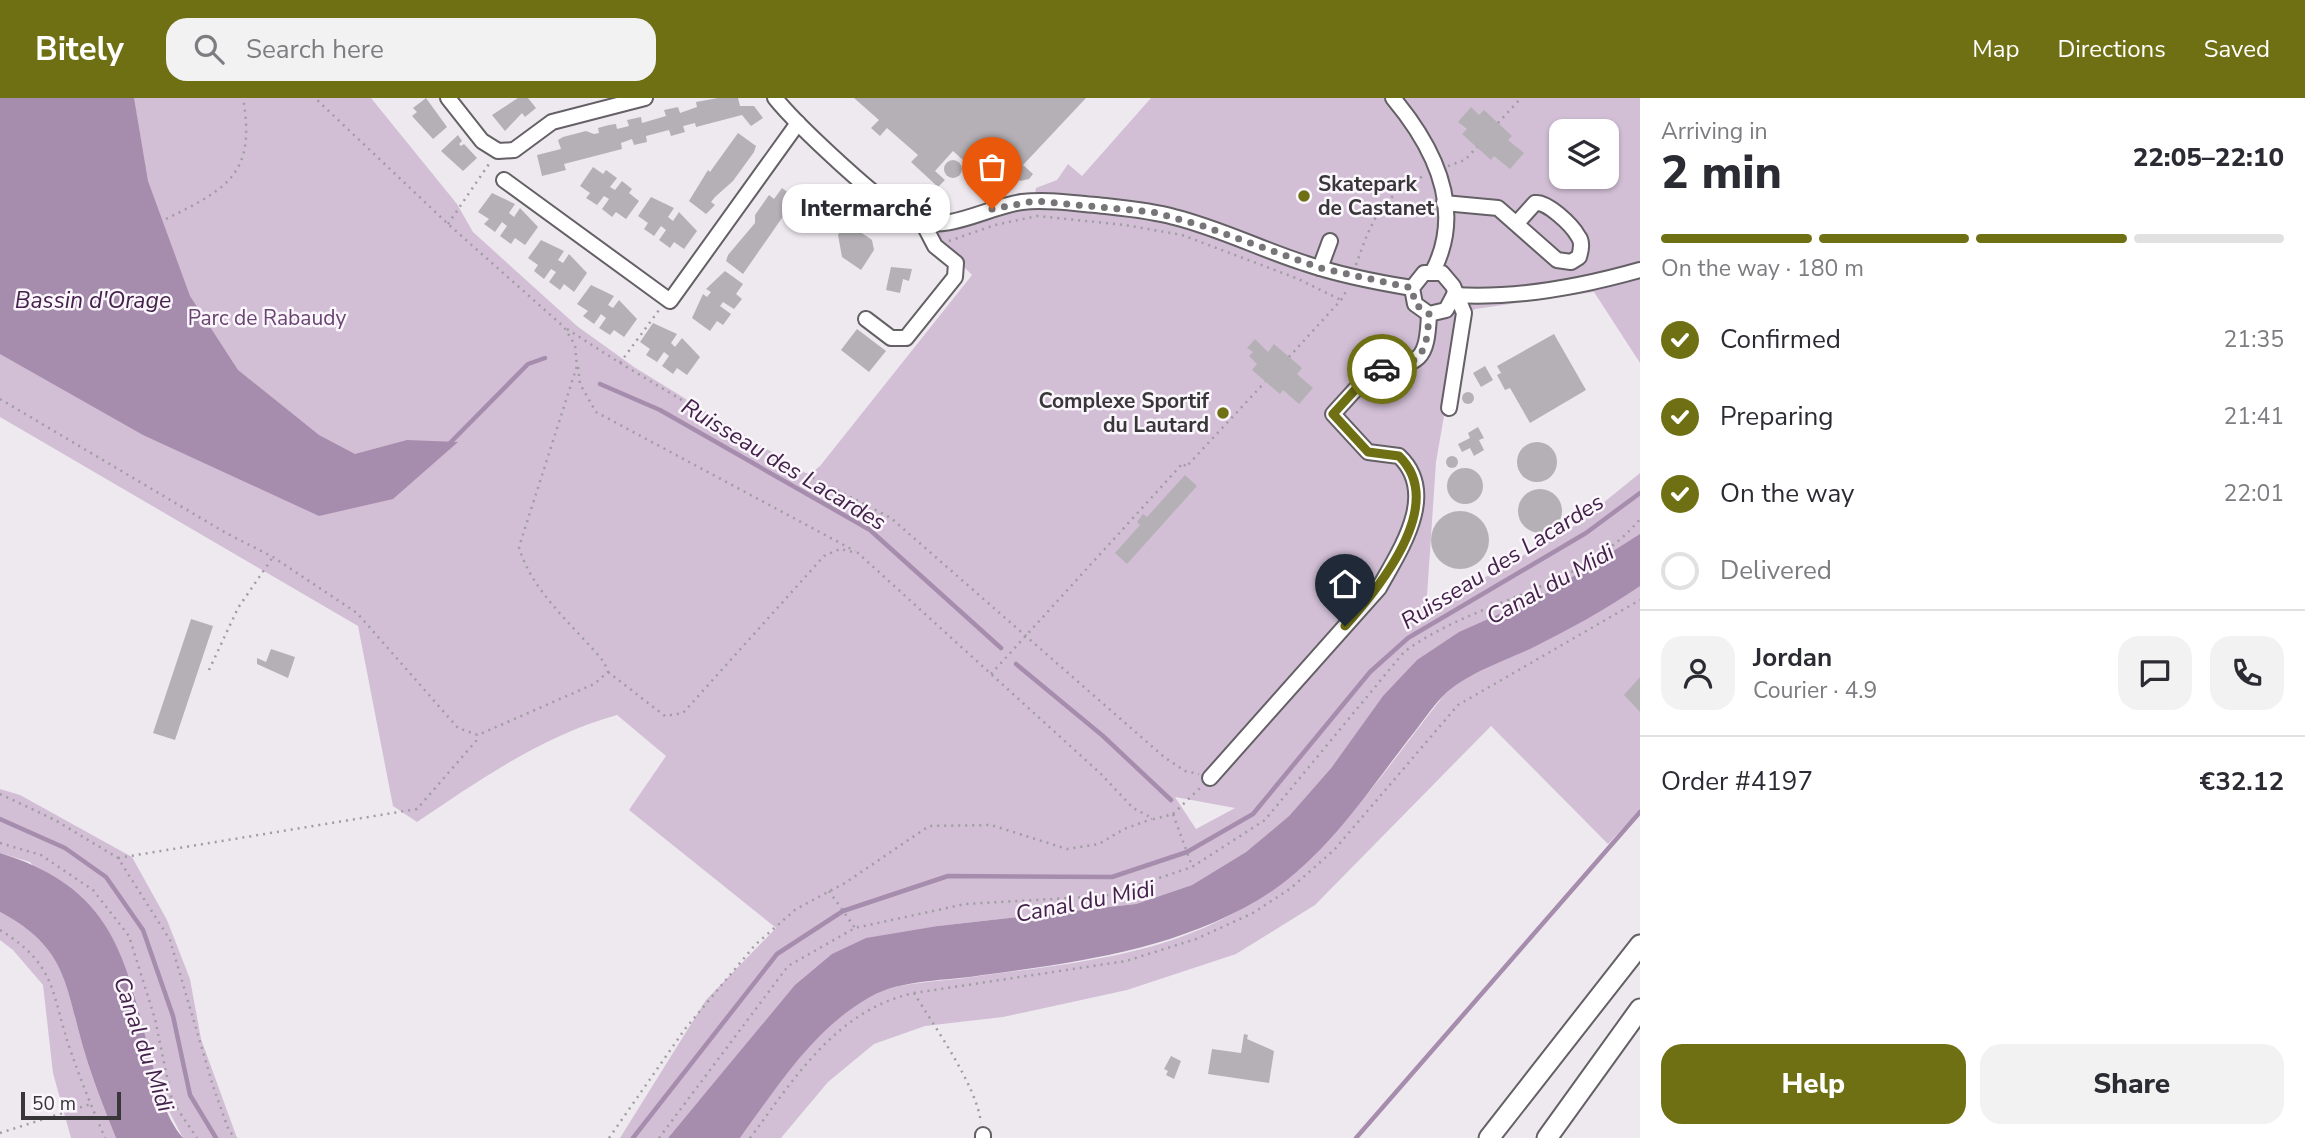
<!DOCTYPE html>
<html lang="en">
<head>
<meta charset="utf-8">
<style>
	:root { --surface:#fff; --page:#f2f2f3; --text:#2b2b33; --muted:#7c7c81; --line:#e1e1e2; --accent:#6f7014 }
	body { margin:0; font-family:"Nunito Sans",sans-serif; background:var(--page); color:var(--text); height:100vh; display:flex; flex-direction:column; font-size:26px; white-space:nowrap }
	* { box-sizing:border-box; margin:0 }
	p { font-size:23px; color:var(--muted) }
	.icon { flex:none; width:38px; height:38px; fill:none; stroke:currentColor; stroke-width:2; stroke-linecap:round; stroke-linejoin:round }
	.map { position:relative; flex:1; overflow:hidden }
	.drawer { display:flex; flex-direction:column; background:var(--surface); width:665px }
	.drawer>* { flex:none }
	.controls { position:absolute; left:1549px; top:21px; display:grid; gap:14px }
	.controls a { display:grid; place-items:center; width:70px; height:70px; border-radius:14px; background:var(--surface); box-shadow:0 2px 5px #0004; font-size:35px }
	.scale { position:absolute; left:21px; bottom:18px; width:100px; box-sizing:border-box; padding-left:7px; border:4px solid #383639; border-top:0; font-size:19px; line-height:24px; white-space:nowrap; color:#383639; -webkit-text-stroke:5px #fbf6fc; paint-order:stroke }
	.pin { position:absolute; display:grid; place-items:center; width:60px; height:60px; color:#fff; margin:-72px -30px; border-radius:50% 50% 50% 0; rotate:-45deg; box-shadow:0 0 7px #0007 }
	.pin .icon { rotate:45deg }
	.courier { position:absolute; display:grid; place-items:center; width:70px; height:70px; margin:-35px; border:5px solid #6f7014; border-radius:50%; background:#fff; color:#222; box-shadow:0 2px 9px #0007 }
	.bubble { position:absolute; height:49px; border-radius:21px; background:var(--surface); box-shadow:0 2px 5px #0004; font-size:23px; font-weight:800; line-height:49px; text-align:center }
	.head em { font-style:normal; font-weight:800 }
	.head div { display:flex; flex-direction:column-reverse }
	.head { display:flex; align-items:center; justify-content:space-between; height:119px; padding:0 21px }
	h1 { font-size:46px; font-weight:800; line-height:52px }
	.bar { display:grid; grid-template-columns:repeat(4,1fr); gap:10px 7px; align-content:center; height:84px; padding:0 21px }
	.bar i { height:9px; border-radius:5px; background:var(--line) }
	.bar .current { background:var(--accent) }
	.bar p { grid-column:span 4 }
	.line { display:flex; align-items:center; gap:18px; padding:0 21px; border-top:2px solid var(--line) }
	.line div { flex:1 }
	.round { display:grid; place-items:center; flex:none; width:74px; height:74px; border-radius:21px; background:var(--page) }
	ol { padding:0 21px; list-style:none }
	li { display:flex; align-items:center; gap:21px; height:77px }
	li p { margin-inline-start:auto }
	li .icon { padding:7px; border-radius:50%; background:var(--accent); color:#fff; stroke-width:4 }
	li:last-child { color:var(--muted) }
	li i { width:38px; height:38px; border:4px solid var(--line); border-radius:50% }
	.cta { display:flex; gap:14px; margin-top:auto; padding:14px 21px }
	.cta a { flex:1; height:80px; border-radius:21px; background:var(--accent); color:#fff; font-size:28px; font-weight:800; line-height:80px; text-align:center }
	.cta a+a { background:var(--page); color:var(--text) }
	header { display:flex; align-items:center; gap:42px; box-sizing:border-box; height:98px; padding:0 35px; background:var(--accent); color:#fff }
	header strong { font-size:33px }
	nav { display:flex; gap:38px; margin-inline-start:auto; font-size:24px }
	.search { width:490px; height:63px; background:var(--page); display:flex; align-items:center; gap:18px; box-sizing:border-box; padding:0 24px; border-radius:21px; color:var(--muted); font-size:26px }
	main { display:flex; flex:1; min-height:0 }
	.map>svg:first-child { display:block }
</style>
</head>
<body>
<header>
<strong>Bitely</strong>
<div class="search"><svg class="icon" aria-label="search" viewBox="0 0 24 24"><circle cx="10" cy="10" r="6"/><path d="M15 15l6 6"/></svg>Search here</div>
<nav><a>Map</a><a>Directions</a><a>Saved</a></nav>
</header>
<main>
<div class="map">
<svg width="1640" height="1040" viewBox="0 0 1640 1040">
	<rect width="100%" height="100%" fill="#eee9ef"/>
	<!-- green -->
	<g fill="#d2bfd6" fill-rule="evenodd">
		<path d="M0,0H371L457,106L473,134L577,228L634,269L809,377L820,368L972,177L946,151L936,135C961,127 988,116 1014,112C1065,105 1120,115 1170,125L1173,110L1096,98L1035,95L1036,90L1057,82L1068,66L1082,78L1151,0H1640V265L1594,194L1475,211L1461,220L1436,364L1426,513L1576,427L1640,375V712L1608,746L1491,628L1315,807L1236,856L1127,892L1003,919L925,928L874,946L828,984L781,1040H740C777,990 813,925 872,897C900,884 935,884 965,880C1047,868 1133,862 1208,828C1315,780 1374,686 1444,597L1464,584L1332,669L1289,718L1246,754L1192,787L1136,806L938,828L698,1004L668,1040H620L706,902L776,830L629,712L666,658L617,617C542,638 481,681 417,724L393,708L358,528L0,319ZM1561,33H1606V79H1561ZM1175,699L1235,710L1196,731Z"/>
		<polygon points="0,691 20,697 132,759 167,822 190,881 201,941 237,1040 183,1040 159,994 133,891 30,764 0,755"/>
		<path d="M0,814C66,849 65,885 83,949C92,980 104,1010 116,1040H71L53,975L43,887L13,852L0,842Z"/>
	</g>
	<!-- water -->
	<g fill="#a78dad">
		<polygon points="0,0 134,0 148,83 190,198 238,272 319,337 355,356 407,342 458,344 393,401 319,418 143,337 0,256"/>
		<path d="M1640,436V488C1605,512 1568,532 1530,551C1502,564 1465,576 1443,598C1430,611 1420,628 1408,642C1364,699 1322,764 1258,802C1173,852 1079,864 983,877C948,883 901,881 870,899C813,931 778,988 740,1040H668L795,887L832,856L866,840L938,828L1136,806L1192,787L1246,754L1289,718L1332,669L1383,598L1417,562L1459,534L1547,495Z"/>
		<path d="M0,755C113,790 125,857 151,961C158,988 164,1018 183,1040H116C104,1010 92,980 83,949C65,885 66,849 0,814Z"/>
	</g>
	<g fill="none" stroke-linecap="round" stroke-linejoin="round">
		<!-- stream -->
		<g stroke="#a78dad" stroke-width="4.5">
			<polyline points="600,286 660,312 870,432 1001,550"/>
			<polyline points="448,347 528,266 545,260"/>
			<polyline points="1016,566 1103,638 1171,702"/>
			<polyline points="0,721 65,750 106,779 143,832 173,918 190,997 216,1040"/>
			<polyline points="633,1040 777,856 843,813 948,778 1112,779 1187,754 1253,716 1370,574 1408,540 1586,435 1640,395"/>
			<polyline points="1356,1040 1640,714"/>
		</g>
	</g>
	<!-- building -->
	<g fill="#b4b0b5">
		<polygon points="426,0 447,29 433,41 412,18 417,14 413,10"/>
		<polygon points="518,0 528,0 536,10 525,19 522,15 505,33 492,17"/>
		<polygon points="718,0 738,0 740,8 754,8 763,20 751,28 742,17 696,29 695,25 683,28 685,34 671,38 669,32 646,38 647,44 634,47 632,41 621,45 622,51 564,66 566,72 542,78 537,57 561,51 558,42 563,39 586,33 594,36 599,35 598,30 609,27 616,26 617,31 629,28 627,22 641,19 642,25 666,18 664,12 678,9 680,15 697,9 696,4"/>
		<polygon points="854,0 1086,0 1023,67 1033,76 1029,81 1020,83 1014,77 1003,89 987,75 983,80 953,53 935,73 945,82 938,89 911,64 918,57 887,30 880,38 871,30 879,22"/>
		<polygon points="1471,9 1479,17 1484,12 1512,38 1508,42 1524,55 1510,71 1494,58 1491,62 1462,36 1467,31 1458,24"/>
		<polygon points="738,35 756,48 754,54 733,83 715,99 711,104 715,107 706,116 689,103 708,72 710,74"/>
		<polygon points="458,37 462,43 459,46 461,48 464,46 477,60 463,73 441,53"/>
		<circle cx="953" cy="71" r="9"/>
		<polygon points="593,69 603,76 606,72 617,80 610,89 615,92 622,83 632,91 629,95 639,103 626,121 616,114 612,119 602,111 609,101 604,98 597,107 586,100 590,95 580,88"/>
		<polygon points="782,90 798,102 786,118 784,117 743,176 726,163 728,157 755,125 755,117 769,97 774,101"/>
		<polygon points="492,95 515,106 509,115 514,119 520,110 538,129 525,147 515,140 511,146 500,138 507,128 502,124 495,134 484,126 489,121 478,114"/>
		<polygon points="651,99 674,110 668,119 673,123 679,114 697,133 684,151 674,144 670,150 659,142 666,132 661,128 654,138 644,131 648,125 638,118"/>
		<polygon points="846,124 872,142 874,152 861,172 842,159 838,137"/>
		<polygon points="541,142 564,153 558,162 563,165 569,156 587,175 574,194 564,186 560,192 549,184 556,174 551,171 544,181 534,173 538,167 528,160"/>
		<polygon points="891,169 912,171 909,183 903,181 900,195 886,192"/>
		<polygon points="725,173 743,186 736,196 742,201 734,211 723,204 720,208 731,216 723,227 717,223 710,233 692,220 703,196 707,199 711,194 706,191"/>
		<polygon points="591,187 614,198 608,207 613,210 619,202 637,221 624,239 614,232 610,237 599,230 606,220 601,216 594,226 583,218 588,213 577,206"/>
		<polygon points="653,225 677,236 671,245 675,249 682,240 700,259 687,277 677,270 673,276 662,268 669,258 664,254 657,264 646,257 650,251 640,244"/>
		<polygon points="857,231 886,253 869,274 841,252"/>
		<polygon points="1554,236 1586,292 1530,325 1510,290 1505,292 1497,277 1501,275 1497,268"/>
		<polygon points="1255,241 1268,254 1274,246 1302,270 1297,276 1313,290 1299,306 1283,292 1280,296 1252,272 1257,266 1249,258 1253,254 1247,250"/>
		<polygon points="1485,268 1493,282 1481,289 1473,275"/>
		<circle cx="1468" cy="300" r="6"/>
		<polygon points="1478,329 1484,340 1479,342 1484,352 1474,358 1470,350 1462,354 1458,346 1470,340 1468,335"/>
		<circle cx="1537" cy="364" r="20"/>
		<circle cx="1452" cy="364" r="6"/>
		<circle cx="1465" cy="388" r="18"/>
		<polygon points="1185,377 1197,388 1127,466 1115,455 1140,427 1137,424 1143,416 1147,419"/>
		<circle cx="1540" cy="413" r="22"/>
		<circle cx="1460" cy="442" r="29"/>
		<polygon points="191,521 213,528 175,642 153,635"/>
		<polygon points="271,551 295,559 288,580 257,566 257,560 266,564"/>
		<polygon points="1640,579 1640,614 1624,597"/>
		<polygon points="1244,936 1248,937 1247,941 1274,953 1269,985 1208,976 1212,951 1241,955"/>
		<polygon points="1171,958 1181,963 1174,981 1166,977 1168,973 1164,971"/>
	</g>
	<g fill="none" stroke-linecap="round" stroke-linejoin="round">
		<defs>
			<g id="minor">
				<polyline points="448,0 482,43 498,53 514,52 552,24 645,0"/>
				<path d="M775,0C795,25 886,112 914,122C948,135 987,109 1022,104C1046,101 1071,105 1096,107C1122,110 1149,112 1174,119C1219,130 1260,151 1304,165C1339,177 1375,184 1412,190"/>
				<path d="M1393,0C1434,49 1465,111 1433,173"/>
				<polyline points="504,82 670,203 798,25"/>
				<path d="M1444,105L1498,110L1557,162L1571,164L1579,159C1581,152 1583,144 1578,138C1572,127 1547,103 1535,105L1517,125"/>
				<polyline points="1320,170 1330,143"/>
				<path d="M1454,197C1516,201 1580,189 1640,172"/>
				<polyline points="866,221 891,240 906,240 955,179 956,165 935,148 923,125"/>
				<polyline points="1449,310 1464,215 1453,188 1442,175 1424,175 1412,190 1415,206 1429,216 1446,212 1454,197"/>
				<path d="M1210,680L1379,490C1400,452 1439,396 1399,358L1368,354L1333,316L1374,271C1421,267 1427,262 1429,216"/>
				<polyline points="983,1037 983,1040"/>
			</g>
			<g id="highway">
				<polyline points="1489,1040 1640,847"/>
				<polyline points="1547,1040 1640,911"/>
			</g>
		</defs>
		<!-- minor casing -->
		<use href="#minor" stroke="#646065" stroke-width="18"/>
		<!-- highway casing -->
		<use href="#highway" stroke="#646065" stroke-width="23"/>
		<!-- path -->
		<g stroke="#a09ca1" stroke-width="2.5" stroke-dasharray="2 5" stroke-linecap="butt">
			<polyline points="1498,25 1521,0"/>
			<polyline points="1448,68 1465,62 1477,49"/>
			<path d="M166,121C229,90 256,75 243,0"/>
			<polyline points="448,126 491,63"/>
			<polyline points="949,143 995,127 1037,118 1125,127 1182,137 1296,180 1341,202"/>
			<path d="M1356,167C1371,124 1381,97 1426,77"/>
			<polyline points="567,231 620,265 659,212"/>
			<polyline points="1289,259 1341,202 1348,190"/>
			<polyline points="620,265 802,374 891,420 1164,659 1185,673 1199,676"/>
			<polyline points="578,269 580,286 596,314 855,453"/>
			<path d="M0,301L226,435L273,459L357,515L458,630L478,637L594,586L608,574L604,564C575,529 531,493 519,449L577,268L575,247L564,229L448,126L315,0"/>
			<polyline points="209,572 238,510 273,459"/>
			<polyline points="608,574 665,618 683,615 824,458 840,451 858,455 1101,676 1133,710 1154,721 1173,716 1192,768"/>
			<polyline points="991,576 1183,365 1186,369 1265,284"/>
			<polyline points="0,696 55,722 118,760 170,842 213,988 229,1033 236,1040"/>
			<polyline points="1173,716 1201,689"/>
			<polyline points="0,745 41,757 93,792 129,838 155,921 172,1003 197,1040"/>
			<polyline points="118,760 417,711 476,643 478,637"/>
			<polyline points="829,793 855,830"/>
			<path d="M0,832C59,868 51,898 71,954C81,983 93,1012 105,1040"/>
			<path d="M914,895C934,928 977,988 981,1025"/>
			<polyline points="0,1035 91,1006"/>
			<polyline points="609,1040 685,931 755,847 796,811 845,785 929,728 991,727 1067,751 1099,746 1124,731 1152,721"/>
			<path d="M659,1040L788,868L855,830L965,806L1105,798L1192,769L1265,722L1404,554C1477,500 1580,493 1640,421"/>
			<path d="M750,1040C795,980 836,912 914,895L1126,863L1196,841L1253,815L1291,790L1334,752L1458,607L1640,502"/>
		</g>
		<!-- minor -->
		<use href="#minor" stroke="#fff" stroke-width="14"/>
		<!-- highway -->
		<use href="#highway" stroke="#fff" stroke-width="19"/>
	</g>
	<g fill="none" stroke-linecap="round" stroke-linejoin="round">
		<!-- done -->
		<path stroke="#787579" stroke-width="7" stroke-dasharray="0 12.6" d="M992,111L1035,103L1153,114L1203,128L1320,170L1412,190L1415,206L1429,216C1427,254 1423,267 1382,271"/>
		<!-- route -->
		<path stroke="#6f7014" stroke-width="9" d="M1345,528C1379,490 1448,406 1399,358L1368,354L1333,316L1374,271H1382"/>
	</g>
	<!-- markers -->
	<g fill="#6f7014" stroke="#fbf6fc" stroke-width="2.5">
		<circle cx="1304" cy="98" r="7"/>
		<circle cx="1223" cy="315" r="7"/>
	</g>
	<g text-anchor="middle" stroke-width="5" stroke-linejoin="round" paint-order="stroke">
		<!-- poi labels -->
		<g font-size="21" font-weight="bold" fill="#383639" stroke="#fbf6fc" text-anchor="start">
			<text x="1318" y="93">Skatepark<tspan x="1318" dy="24">de Castanet</tspan></text>
			<text x="1209" y="310" text-anchor="end">Complexe Sportif<tspan x="1209" dy="24">du Lautard</tspan></text>
		</g>
		<!-- park labels -->
		<g font-size="21" fill="#6a4472" stroke="#fbf6fc">
			<text x="267" y="227">Parc de Rabaudy</text>
		</g>
		<!-- water labels -->
		<g font-size="23" font-style="italic" fill="#44214b" stroke="#fbf6fc">
			<text x="93" y="210">Bassin d'Orage</text>
			<text transform="translate(784 366) rotate(31)" y="8">Ruisseau des Lacardes</text>
			<text transform="translate(1502 463) rotate(-32)" y="8">Ruisseau des Lacardes</text>
			<text transform="translate(1550 486) rotate(-29)" y="8">Canal du Midi</text>
			<text transform="translate(1085 803) rotate(-11)" y="8">Canal du Midi</text>
			<text transform="translate(144 946) rotate(71)" y="8">Canal du Midi</text>
		</g>
	</g>
</svg>
<div class="controls">
<a><svg class="icon" aria-label="layers" viewBox="0 0 24 24"><path d="M12 4l9 5-9 5-9-5zM3 14l9 5 9-5"/></svg></a>
</div>
<div class="scale">50 m</div>
<div class="pin" style="left:992px;top:111px;background:#ea580c"><svg class="icon" aria-label="bag" viewBox="0 0 24 24"><path d="M5 8h14l-1 12H6zM9 8a3 3 0 0 1 6 0"/></svg></div>
<div class="pin" style="left:1345px;top:528px;background:#1f2937"><svg class="icon" aria-label="home" viewBox="0 0 24 24"><path d="M3 11l9-7 9 7M6 9v11h12V9"/></svg></div>
<div class="courier" style="left:1382px;top:271px"><svg class="icon" aria-label="car" viewBox="0 0 24 24"><path d="M5 17H2v-5l4-1 3-4h7l3 4 3 1v5h-3M9 17h6M6 11h13"/><circle cx="7" cy="17" r="2"/><circle cx="17" cy="17" r="2"/></svg></div>
<div class="bubble" style="left:782px;top:86px;width:168px">Intermarché</div>
</div>
<section class="drawer">
<div class="head"><div><h1>2 min</h1><p>Arriving in</p></div><em>22:05–22:10</em></div>
<div class="bar"><i class="current"></i><i class="current"></i><i class="current"></i><i></i><p>On the way · 180 m</p></div>
<ol>
<li><svg class="icon" aria-label="check" viewBox="0 0 24 24"><path d="M5 12l5 5 9-10"/></svg>Confirmed<p>21:35</p></li>
<li><svg class="icon" aria-label="check" viewBox="0 0 24 24"><path d="M5 12l5 5 9-10"/></svg>Preparing<p>21:41</p></li>
<li><svg class="icon" aria-label="check" viewBox="0 0 24 24"><path d="M5 12l5 5 9-10"/></svg>On the way<p>22:01</p></li>
<li><i></i>Delivered</li>
</ol>
<div class="line" style="height:126px"><a class="round"><svg class="icon" aria-label="person" viewBox="0 0 24 24"><circle cx="12" cy="8" r="4"/><path d="M4 21q1-7 8-7t8 7"/></svg></a><div><b>Jordan</b><p>Courier · 4.9</p></div><a class="round"><svg class="icon" aria-label="chat" viewBox="0 0 24 24"><path d="M4 5h16v11H9l-5 4z"/></svg></a><a class="round"><svg class="icon" aria-label="phone" viewBox="0 0 24 24"><path d="M5 4h4l2 5-3 2q2 4 5 5l2-3 5 2v4C11 20 4 13 5 4z"/></svg></a></div>
<div class="line" style="height:91px"><div>Order #4197</div><b>€32.12</b></div>
<div class="cta"><a>Help</a><a>Share</a></div>
</section>
</main>
</body>
</html>
